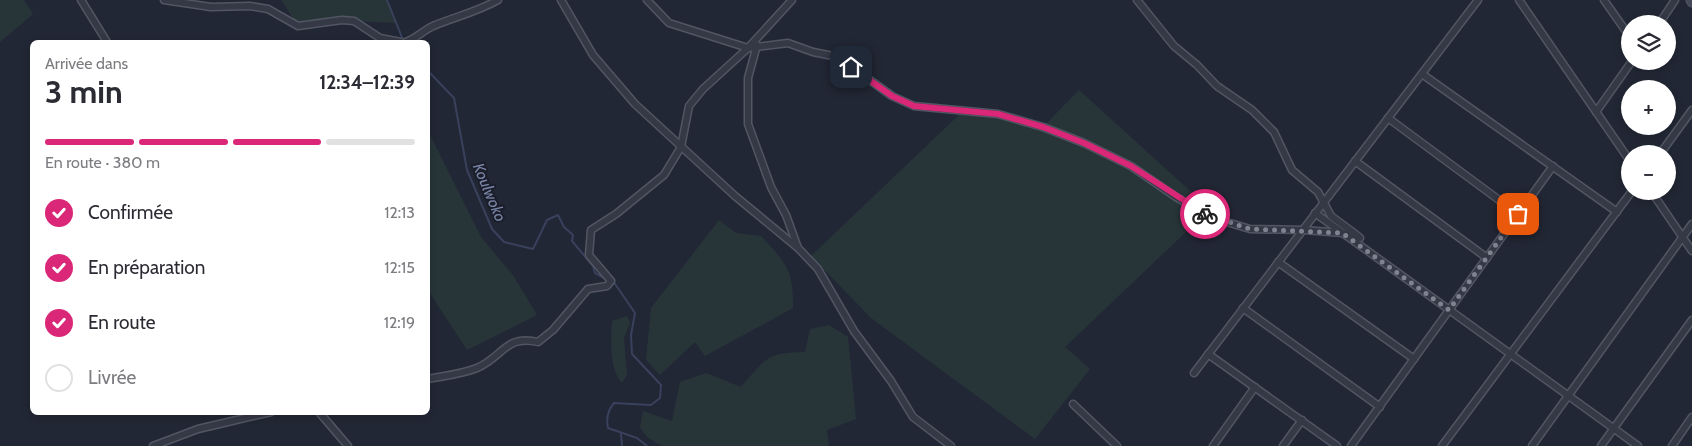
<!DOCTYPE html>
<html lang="fr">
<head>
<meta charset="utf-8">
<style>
	:root { --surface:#fff; --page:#f7f7f7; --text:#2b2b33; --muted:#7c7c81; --line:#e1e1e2; --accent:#db2777 }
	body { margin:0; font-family:Cabin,sans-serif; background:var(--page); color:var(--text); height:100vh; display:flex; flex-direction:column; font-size:19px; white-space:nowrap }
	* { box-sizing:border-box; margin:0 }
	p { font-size:16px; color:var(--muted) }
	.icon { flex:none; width:28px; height:28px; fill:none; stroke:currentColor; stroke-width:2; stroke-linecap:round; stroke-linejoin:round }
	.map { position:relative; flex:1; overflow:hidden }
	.sheet { position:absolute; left:30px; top:40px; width:400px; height:375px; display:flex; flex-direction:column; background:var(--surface); border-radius:8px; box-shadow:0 2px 8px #0003 }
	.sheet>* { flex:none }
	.controls { position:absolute; left:1621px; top:15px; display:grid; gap:10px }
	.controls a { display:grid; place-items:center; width:55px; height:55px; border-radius:50%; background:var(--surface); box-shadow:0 2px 8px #0003; font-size:25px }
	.pin { position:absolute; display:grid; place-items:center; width:42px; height:42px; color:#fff; margin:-21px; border-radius:10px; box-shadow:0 2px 8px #0006 }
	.courier { position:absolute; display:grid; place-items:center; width:50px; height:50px; margin:-25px; border:4px solid #db2777; border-radius:50%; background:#fff; color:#222; box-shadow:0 1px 6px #0007 }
	.overview em { font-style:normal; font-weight:800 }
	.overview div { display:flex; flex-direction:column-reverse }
	.overview { display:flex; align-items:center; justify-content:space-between; height:85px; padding:0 15px }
	h1 { font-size:32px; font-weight:800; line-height:38px }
	.bar { display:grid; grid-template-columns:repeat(4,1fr); gap:8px 5px; align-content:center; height:60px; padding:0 15px }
	.bar i { height:6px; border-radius:4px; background:var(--line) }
	.bar .on { background:var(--accent) }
	.bar p { grid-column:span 4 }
	ol { padding:0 15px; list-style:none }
	li { display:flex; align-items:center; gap:15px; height:55px }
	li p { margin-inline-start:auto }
	li .icon { padding:5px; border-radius:50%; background:var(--accent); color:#fff; stroke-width:4 }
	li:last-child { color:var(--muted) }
	li i { width:28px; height:28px; border:2px solid var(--line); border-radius:50% }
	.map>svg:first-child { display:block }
</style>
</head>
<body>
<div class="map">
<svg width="1692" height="446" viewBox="0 0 1692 446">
	<rect width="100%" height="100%" fill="#222735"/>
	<!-- green -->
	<g fill="#273539">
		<polygon points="0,0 24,0 33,14 0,42"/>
		<polygon points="281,0 387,0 396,23 354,21 298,26"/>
		<polygon points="1079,90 1210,209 1065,347 1090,369 1035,439 871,318 811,256 964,110 998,114 1043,127"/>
		<polygon points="428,131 481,237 513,275 537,315 467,350 428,290"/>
		<path d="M719,220L736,233L761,236C785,262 794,270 793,308L705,356L695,342L660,375L646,360L651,308Z"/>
		<path d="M627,316L630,323L624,338L627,375L622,383C609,369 611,339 612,321Z"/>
		<path d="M829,325L848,337L856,419L827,430L829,446H662L647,437L640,427L643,411L672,421L680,382L706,373L741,387C766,358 766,353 805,352L810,329Z"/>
	</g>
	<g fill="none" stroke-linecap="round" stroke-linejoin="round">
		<!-- stream -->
		<g stroke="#39415d" stroke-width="2">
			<polyline points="387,0 403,40"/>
			<polyline points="428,71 454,98 467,170 492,229 504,242 533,249 547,220 558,215 564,227 573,235 572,241 593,266 595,273 606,279"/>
			<path d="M613,281L635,313L631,335L632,354L661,385L660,398L651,405L614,403C608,410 606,419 608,428L637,438L647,446"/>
			<polyline points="621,434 622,446"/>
		</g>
		<defs>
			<g id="minor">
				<polyline points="81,0 107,42"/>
				<polyline points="164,0 211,7 250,6 268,9 298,26 342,20 354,21 380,38 401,42"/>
				<polyline points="561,0 593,55 635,104 735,196 798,248 818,269 854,331 891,381 913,417 951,446"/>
				<polyline points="647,0 669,23 748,48 788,43 813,52 838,57 892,96 914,106 998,114 1043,127 1084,143 1131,166 1176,197 1210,217 1250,229 1304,230 1343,233 1360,238"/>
				<polyline points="1137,0 1174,46 1197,65 1217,86 1252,110 1274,132 1292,170 1318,192 1331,216 1358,236"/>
				<polyline points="1519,0 1630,161"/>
				<polyline points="1604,0 1630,37"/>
				<polyline points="1659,24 1675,0"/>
				<path d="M406,42C416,38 423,31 433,26C454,17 477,12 498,0"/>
				<polyline points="757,45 748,78 748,124 771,187 786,215 798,248"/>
				<polyline points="1422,74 1617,212"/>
				<polyline points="1596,112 1632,61"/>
				<polyline points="1388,118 1518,214"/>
				<polyline points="1660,154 1692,110"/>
				<polyline points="1355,161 1487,258"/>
				<polyline points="1651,191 1692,251"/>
				<polyline points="1315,213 1638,446"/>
				<polyline points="1278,262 1414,359"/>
				<polyline points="1243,308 1380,407"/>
				<polyline points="1208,354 1337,446"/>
				<polyline points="1194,373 1478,0"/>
				<path d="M428,379C444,376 462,374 477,368C503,357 506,334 538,342L553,330L588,289L607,286L611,281L589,255L591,230L616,214L664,175L681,147L689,106L703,89L748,48L792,0"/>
				<polyline points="1073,404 1117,446"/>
				<polyline points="319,412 348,446"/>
				<polyline points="153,446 198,429 271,412"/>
				<polyline points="1213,446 1255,387"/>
				<polyline points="1283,446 1302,420"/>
				<polyline points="1351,446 1553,166"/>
				<polyline points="1442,446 1632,191"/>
				<polyline points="1532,446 1692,224"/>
				<polyline points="1601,446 1692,320"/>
				<polyline points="1672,446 1692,417"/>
			</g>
			<polyline id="secondary" points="1691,0 1692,2"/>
		</defs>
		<!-- minor casing -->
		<use href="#minor" stroke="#525663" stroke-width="9"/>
		<!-- secondary casing -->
		<use href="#secondary" stroke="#525663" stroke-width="11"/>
		<!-- minor -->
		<use href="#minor" stroke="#353946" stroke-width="6"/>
		<!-- secondary -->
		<use href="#secondary" stroke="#444858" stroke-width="9"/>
	</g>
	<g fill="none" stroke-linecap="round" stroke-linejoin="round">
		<!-- done -->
		<polyline stroke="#7e8291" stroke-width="5" stroke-dasharray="0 9" points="1205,214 1250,229 1342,233 1449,310 1518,214"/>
		<!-- route -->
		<polyline stroke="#db2777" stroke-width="6" points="851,67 892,96 914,106 998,114 1043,127 1084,143 1131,166 1205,214"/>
	</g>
	<g text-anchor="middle" stroke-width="4" stroke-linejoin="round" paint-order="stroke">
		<!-- water labels -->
		<g font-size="16" font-style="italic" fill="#7a86a8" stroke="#1b1e2a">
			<text transform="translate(490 192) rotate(67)" y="6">Koulwoko</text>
		</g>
	</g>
</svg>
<div class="controls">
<a><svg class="icon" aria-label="layers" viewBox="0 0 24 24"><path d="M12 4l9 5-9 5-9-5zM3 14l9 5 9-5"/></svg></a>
<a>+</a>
<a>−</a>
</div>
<div class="pin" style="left:1518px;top:214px;background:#ea580c"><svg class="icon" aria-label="bag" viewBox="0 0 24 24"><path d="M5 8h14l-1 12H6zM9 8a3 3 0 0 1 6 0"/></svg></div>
<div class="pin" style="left:851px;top:67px;background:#1f2937"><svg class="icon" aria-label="home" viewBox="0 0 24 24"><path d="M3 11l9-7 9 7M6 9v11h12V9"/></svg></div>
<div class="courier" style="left:1205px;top:214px"><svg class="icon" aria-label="bike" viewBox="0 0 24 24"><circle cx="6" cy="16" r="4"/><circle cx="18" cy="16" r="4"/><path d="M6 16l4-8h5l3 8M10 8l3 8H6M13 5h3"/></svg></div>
<section class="sheet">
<div class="overview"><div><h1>3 min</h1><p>Arrivée dans</p></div><em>12:34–12:39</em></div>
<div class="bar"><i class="on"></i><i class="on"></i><i class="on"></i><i></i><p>En route · 380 m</p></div>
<ol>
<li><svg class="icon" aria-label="check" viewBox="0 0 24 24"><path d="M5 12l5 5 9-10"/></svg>Confirmée<p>12:13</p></li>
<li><svg class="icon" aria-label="check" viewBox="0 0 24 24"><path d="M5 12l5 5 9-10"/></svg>En préparation<p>12:15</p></li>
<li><svg class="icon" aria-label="check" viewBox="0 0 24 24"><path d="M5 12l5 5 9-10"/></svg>En route<p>12:19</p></li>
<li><i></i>Livrée</li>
</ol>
</section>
</div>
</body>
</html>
